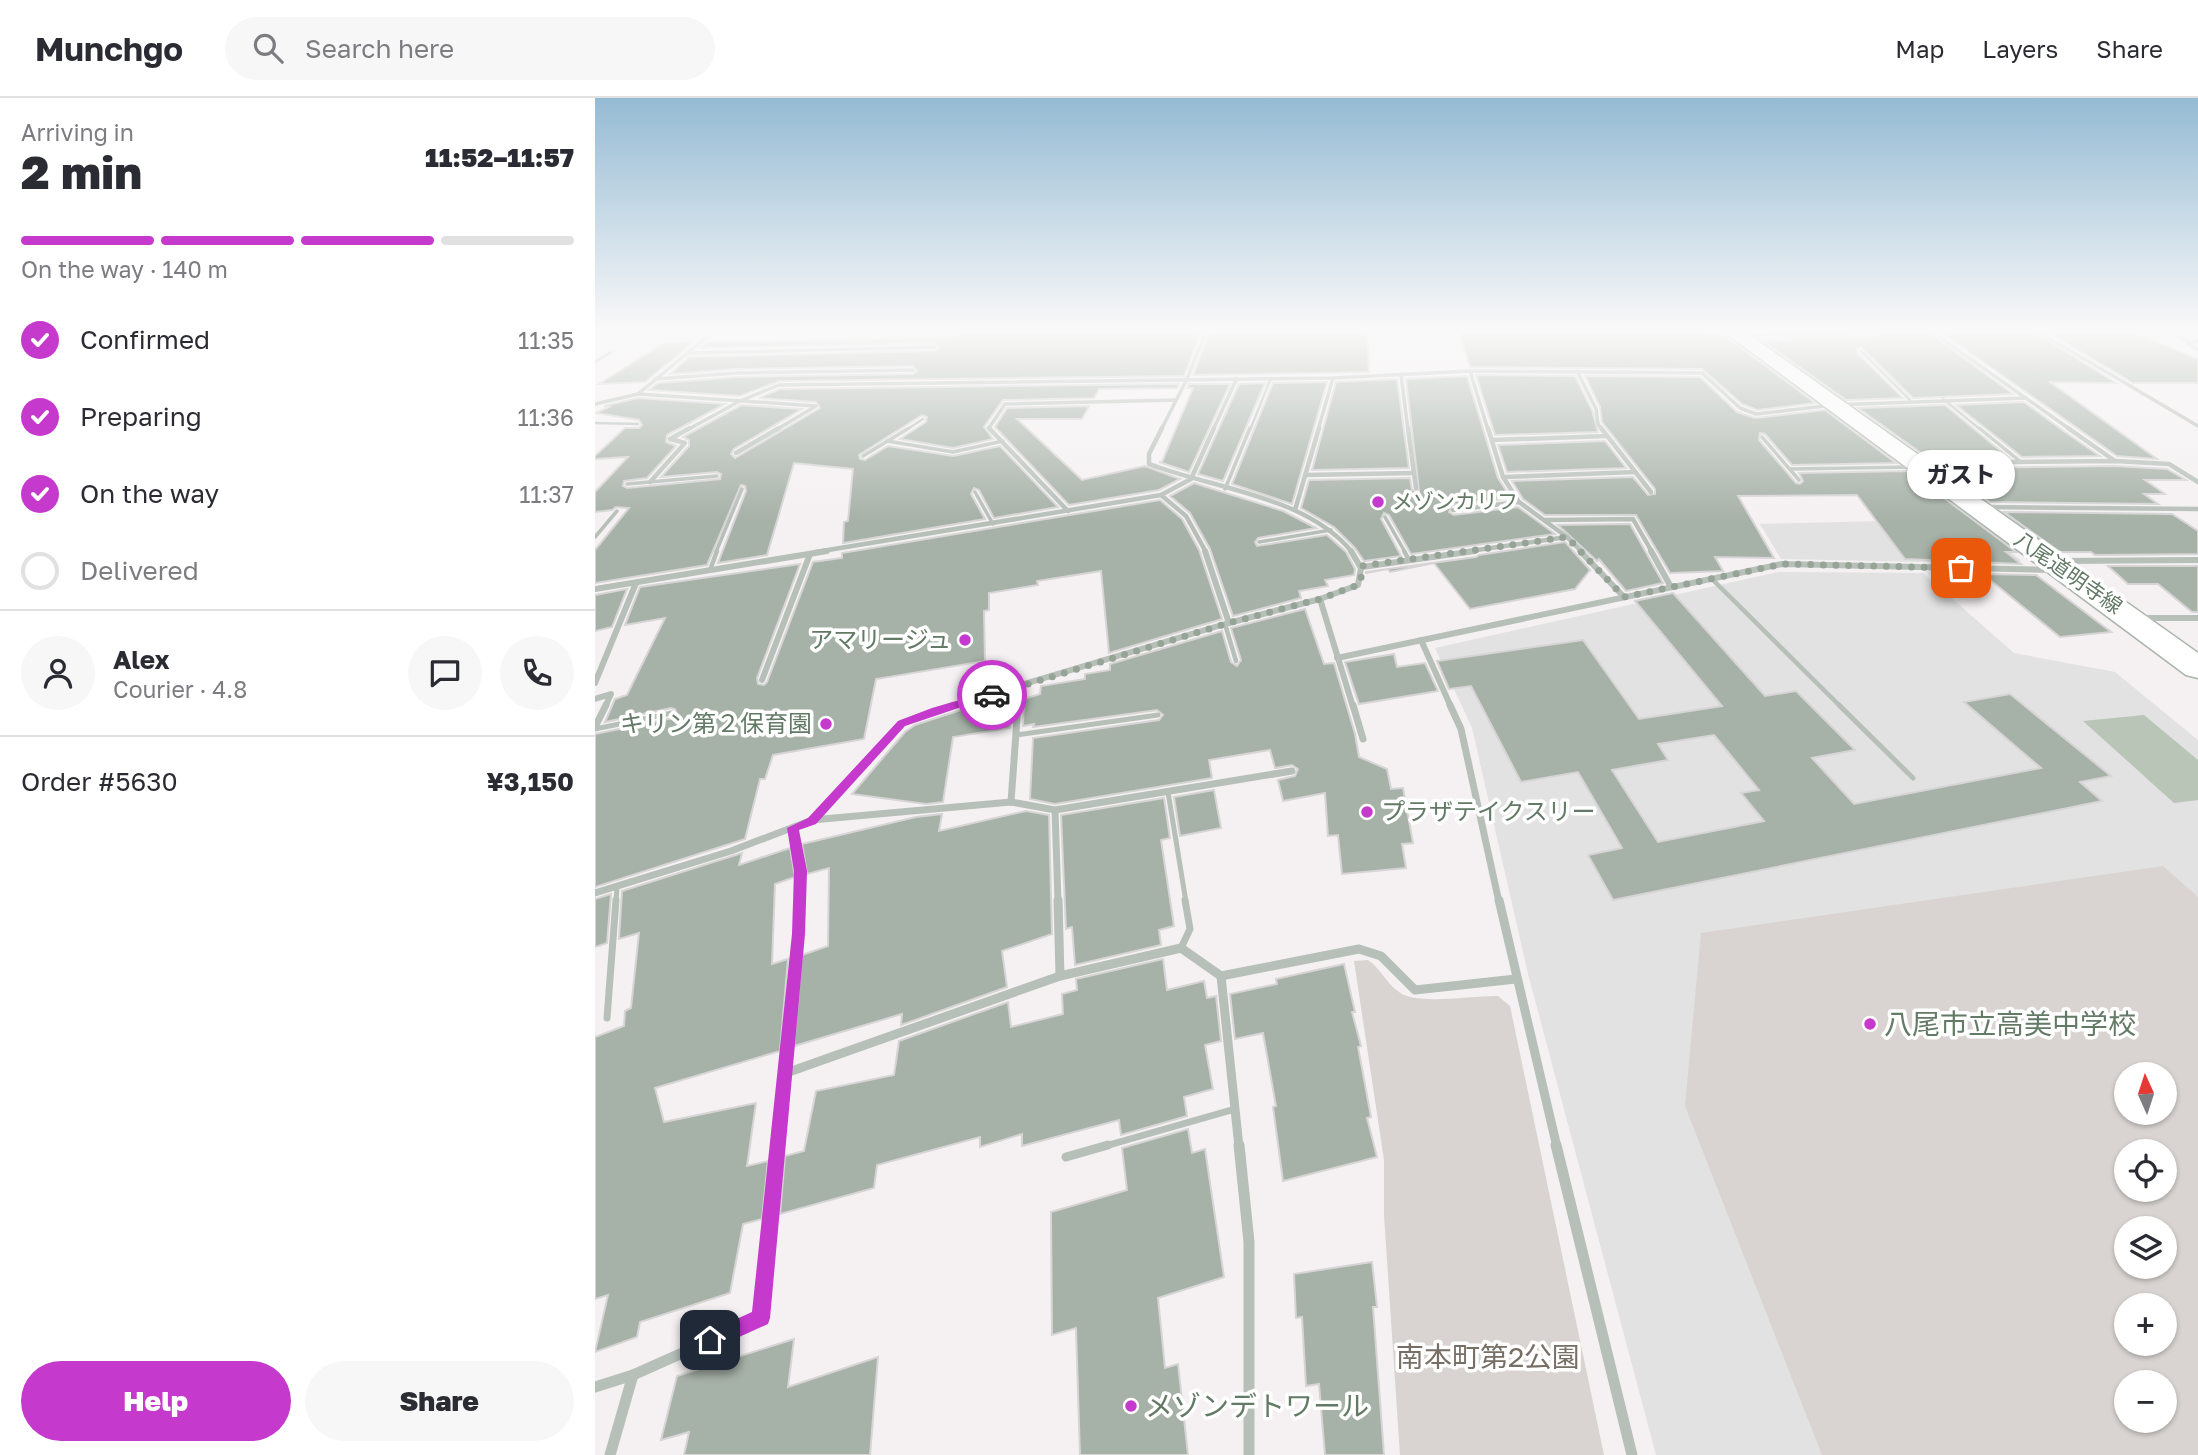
<!DOCTYPE html>
<html lang="en">
<head>
<meta charset="utf-8">
<style>
	:root { --surface:#fff; --page:#f7f7f7; --text:#2b2b33; --muted:#7c7c81; --line:#e1e1e2; --accent:#c539cd }
	body { margin:0; font-family:"Golos Text","Noto Sans JP",sans-serif; background:var(--page); color:var(--text); height:100vh; display:flex; flex-direction:column; font-size:26px; white-space:nowrap }
	* { box-sizing:border-box; margin:0 }
	p { font-size:23px; color:var(--muted) }
	.icon { flex:none; width:38px; height:38px; fill:none; stroke:currentColor; stroke-width:2; stroke-linecap:round; stroke-linejoin:round }
	.map { position:relative; flex:1; overflow:hidden }
	.sheet { display:flex; flex-direction:column; background:var(--surface); width:595px }
	.sheet>* { flex:none }
	.needle { width:46px; rotate:357deg }
	.fabs { position:absolute; left:1519px; top:964px; display:grid; gap:14px }
	.fabs a { display:grid; place-items:center; width:63px; height:63px; border-radius:50%; background:var(--surface); box-shadow:0 2px 5px #0004; font-size:35px }
	.pin { position:absolute; display:grid; place-items:center; width:60px; height:60px; color:#fff; margin:-30px; border-radius:14px; box-shadow:0 4px 10px #0006 }
	.courier { position:absolute; display:grid; place-items:center; width:70px; height:70px; margin:-35px; border:5px solid #c539cd; border-radius:50%; background:#fff; color:#222; box-shadow:0 2px 9px #0007 }
	.bubble { position:absolute; height:49px; border-radius:24px; background:var(--surface); box-shadow:0 2px 5px #0004; font-size:23px; font-weight:800; line-height:49px; text-align:center }
	.summary em { font-style:normal; font-weight:800 }
	.summary div { display:flex; flex-direction:column-reverse }
	.summary { display:flex; align-items:center; justify-content:space-between; height:119px; padding:0 21px }
	h1 { font-size:46px; font-weight:800; line-height:52px }
	.bar { display:grid; grid-template-columns:repeat(4,1fr); gap:10px 7px; align-content:center; height:84px; padding:0 21px }
	.bar i { height:9px; border-radius:5px; background:var(--line) }
	.bar .selected { background:var(--accent) }
	.bar p { grid-column:span 4 }
	.line { display:flex; align-items:center; gap:18px; padding:0 21px; border-top:2px solid var(--line) }
	.line div { flex:1 }
	.round { display:grid; place-items:center; flex:none; width:74px; height:74px; border-radius:37px; background:var(--page) }
	ol { padding:0 21px; list-style:none }
	li { display:flex; align-items:center; gap:21px; height:77px }
	li p { margin-inline-start:auto }
	li .icon { padding:7px; border-radius:50%; background:var(--accent); color:#fff; stroke-width:4 }
	li:last-child { color:var(--muted) }
	li i { width:38px; height:38px; border:4px solid var(--line); border-radius:50% }
	.cta { display:flex; gap:14px; margin-top:auto; padding:14px 21px }
	.cta a { flex:1; height:80px; border-radius:42px; background:var(--accent); color:#fff; font-size:28px; font-weight:800; line-height:80px; text-align:center }
	.cta a+a { background:var(--page); color:var(--text) }
	header { display:flex; align-items:center; gap:42px; box-sizing:border-box; height:98px; padding:0 35px; background:var(--surface); border-bottom:2px solid var(--line) }
	header strong { font-size:33px }
	nav { display:flex; gap:38px; margin-inline-start:auto; font-size:24px }
	.search { width:490px; height:63px; background:var(--page); display:flex; align-items:center; gap:18px; box-sizing:border-box; padding:0 24px; border-radius:38px; color:var(--muted); font-size:26px }
	main { display:flex; flex:1; min-height:0 }
	.map>svg:first-child { display:block }
</style>
</head>
<body>
<header>
<strong>Munchgo</strong>
<div class="search"><svg class="icon" aria-label="search" viewBox="0 0 24 24"><circle cx="10" cy="10" r="6"/><path d="M15 15l6 6"/></svg>Search here</div>
<nav><a>Map</a><a>Layers</a><a>Share</a></nav>
</header>
<main>
<section class="sheet">
<div class="summary"><div><h1>2 min</h1><p>Arriving in</p></div><em>11:52–11:57</em></div>
<div class="bar"><i class="selected"></i><i class="selected"></i><i class="selected"></i><i></i><p>On the way · 140 m</p></div>
<ol>
<li><svg class="icon" aria-label="check" viewBox="0 0 24 24"><path d="M5 12l5 5 9-10"/></svg>Confirmed<p>11:35</p></li>
<li><svg class="icon" aria-label="check" viewBox="0 0 24 24"><path d="M5 12l5 5 9-10"/></svg>Preparing<p>11:36</p></li>
<li><svg class="icon" aria-label="check" viewBox="0 0 24 24"><path d="M5 12l5 5 9-10"/></svg>On the way<p>11:37</p></li>
<li><i></i>Delivered</li>
</ol>
<div class="line" style="height:126px"><a class="round"><svg class="icon" aria-label="person" viewBox="0 0 24 24"><circle cx="12" cy="8" r="4"/><path d="M4 21q1-7 8-7t8 7"/></svg></a><div><b>Alex</b><p>Courier · 4.8</p></div><a class="round"><svg class="icon" aria-label="chat" viewBox="0 0 24 24"><path d="M4 5h16v11H9l-5 4z"/></svg></a><a class="round"><svg class="icon" aria-label="phone" viewBox="0 0 24 24"><path d="M5 4h4l2 5-3 2q2 4 5 5l2-3 5 2v4C11 20 4 13 5 4z"/></svg></a></div>
<div class="line" style="height:91px"><div>Order #5630</div><b>¥3,150</b></div>
<div class="cta"><a>Help</a><a>Share</a></div>
</section>
<div class="map">
<svg width="1603" height="1357" viewBox="0 0 1603 1357">
	<rect width="100%" height="100%" fill="#f5f1f2"/>
	<!-- built -->
	<g fill="#e2e2e2" fill-rule="evenodd">
		<polygon points="0,233 111,233 97,242 0,241"/>
		<polygon points="1371,421 1426,462 1422,466 1186,461 1165,426"/>
		<path d="M1183,474L1328,475L1419,555L1520,574L1603,642V1357H1061L933,876L877,630L840,550ZM1531,976H1570V1015H1531ZM1531,1054H1570V1092H1531ZM1531,1130H1570V1169H1531ZM1531,1208H1570V1246H1531ZM1531,1284H1570V1323H1531Z"/>
	</g>
	<!-- green -->
	<g fill="#d9d4d1" fill-rule="evenodd">
		<path d="M1568,768L1603,799V1357H1227L1090,1008L1106,835ZM1531,976H1570V1015H1531ZM1531,1054H1570V1092H1531ZM1570,1130V1169H1531V1130ZM1531,1208H1570V1246H1531ZM1531,1284H1570V1323H1531Z"/>
		<path d="M773,862C786,871 791,885 804,894C822,908 879,897 903,898L915,908L1009,1357H805L789,1117V1062L759,863Z"/>
	</g>
	<!-- water -->
	<polygon fill="#b8c5b7" points="1549,617 1603,662 1603,702 1579,705 1488,623"/>
	<!-- building -->
	<g fill="#a6b1a7" stroke="#d6d4d5" stroke-width="2" fill-rule="evenodd">
		<polygon points="367,233 606,233 589,278 184,283 145,298 54,292 63,285 142,279 318,276 322,273 318,268 142,271 75,276 94,259 340,253 344,250 340,245 105,250 113,244 361,239"/>
		<polygon points="615,233 772,233 774,274 598,277"/>
		<polygon points="864,233 1092,233 1129,237 1220,305 1162,312 1147,306 1107,271 875,269"/>
		<polygon points="1283,233 1332,233 1418,296 1318,300 1266,249 1262,251 1263,256 1308,300 1251,302 1165,241 1195,243 1193,241 1279,239 1284,237"/>
		<polygon points="1344,233 1438,233 1521,285 1455,284 1562,361 1522,358"/>
		<polygon points="1451,233 1536,233 1603,261 1603,285 1538,285"/>
		<polygon points="99,244 50,284 4,286 69,245"/>
		<polygon points="881,277 980,278 997,312 1003,334 900,337"/>
		<polygon points="872,278 903,380 916,400 857,407 854,414 859,417 923,409 960,436 816,456 794,417 789,415 786,421 806,458 769,463 760,450 739,429 706,410 714,382 815,380 817,392 824,393 811,281"/>
		<polygon points="990,278 1105,279 1142,314 1160,320 1230,312 1301,365 1197,367 1170,336 1165,335 1164,342 1201,385 1205,386 1208,383 1204,375 1313,373 1421,454 1411,454 1426,466 1310,461 1262,397 1143,398 1179,460 1120,459 1128,473 1075,475 1041,417 950,417 928,401 917,383 1038,379 1053,397 1060,396 1060,391 1007,324 1005,309"/>
		<polygon points="802,281 814,370 717,372 741,284"/>
		<polygon points="732,284 697,406 637,386 678,285"/>
		<polygon points="670,285 628,383 603,376 644,286"/>
		<polygon points="584,286 582,290 504,291 499,300 408,302 389,329 398,341 358,350 305,341 331,324 332,319 327,317 264,357 265,361 270,362 293,348 358,358 405,348 463,409 399,420 384,392 379,390 376,396 390,421 248,445 249,424 253,423 258,371 199,365 172,457 123,465 151,393 150,388 146,387 112,467 0,485 0,452 34,410 21,409 17,412 0,414 0,394 33,359 0,361 0,358 30,330 44,330 47,327 44,322 1,315 14,309 9,308 43,300 130,306 72,337 71,344 81,348 52,380 29,383 28,388 32,390 125,381 126,376 122,374 66,379 94,348 94,342 88,339 146,307 207,311 139,351 136,356 140,360 225,310 221,304 164,300 185,291"/>
		<polygon points="594,286 635,286 594,374 564,364 567,364 598,290 592,290"/>
		<polygon points="1429,304 1470,334 1505,358 1427,359 1361,307"/>
		<polygon points="1350,307 1413,359 1333,360 1263,310"/>
		<polygon points="494,308 487,321 422,321 487,382 550,368 585,381 564,392 474,407 400,329 412,310"/>
		<polygon points="1010,343 1031,370 912,374 903,347"/>
		<polygon points="1520,368 1572,371 1591,382 1550,382 1570,396 1549,396 1563,406 1395,404 1346,370"/>
		<polygon points="599,385 688,413 721,430 663,440 660,444 662,448 732,437 751,454 760,471 759,477 730,482 733,488 704,493 706,500 638,518 615,451 595,415 575,398"/>
		<polygon points="565,402 587,421 604,452 627,521 514,555 506,473 442,483 443,487 394,495 394,512 389,513 390,563 281,581 269,641 178,657 170,681 165,681 150,741 0,789 0,636 78,620 82,616 80,611 76,610 10,624 20,601 32,597 70,520 30,527 45,489 205,466 162,580 163,586 169,587 172,584 218,464 247,460 247,455"/>
		<polygon points="1409,414 1577,416 1603,433 1603,456 1500,457 1496,454 1465,454"/>
		<polygon points="1035,426 1068,485 1031,493 1004,461 1002,463 963,427"/>
		<polygon points="970,444 995,472 980,491 875,511 839,465 795,474 793,471 771,475 771,474 881,459 884,457"/>
		<polygon points="1513,468 1603,468 1603,514 1597,514 1563,486 1533,486"/>
		<polygon points="1388,476 1441,477 1516,534 1465,539"/>
		<polygon points="32,491 17,529 0,533 0,497"/>
		<path d="M1078,495L1170,598L1201,593L1260,652L1217,660L1259,706L1446,670L1369,604L1415,596L1516,678L1485,684L1507,703L1018,802L993,757L1027,750L983,674L926,684L876,588L854,591L842,563L988,542L1044,621L1127,608L1040,503ZM1119,637L1164,692L1146,695L1169,723L1063,744L1017,672L1073,662L1063,646Z"/>
		<polygon points="710,511 729,566 739,565 760,636 764,659 792,671 796,691 808,690 818,745 807,746 811,770 747,776 743,737 733,738 730,695 688,703 683,682 700,678 703,671 697,667 680,670 675,652 614,662 617,680 460,706 435,701 438,640 564,622 568,617 562,612 438,629 439,626 428,628 429,601 445,596 446,588 490,581 490,576 515,572 515,566 627,533 636,564 642,568 646,562 636,530"/>
		<polygon points="799,556 802,569 830,565 843,593 764,606 750,564"/>
		<polygon points="418,603 415,630 358,639 348,704 331,706 257,696 310,634 320,627 390,604 390,607"/>
		<polygon points="619,692 626,730 585,738 579,699"/>
		<polygon points="569,700 575,740 566,742 579,828 564,832 566,847 480,867 477,829 471,831 466,717"/>
		<polygon points="431,713 454,717 457,836 407,853 412,889 306,927 307,916 199,948 207,857 233,848 234,770 212,776 207,746 321,719 347,716 344,733"/>
		<polygon points="195,750 200,779 180,786 177,866 193,861 185,953 60,990 69,1024 161,1005 152,1068 173,1063 167,1121 148,1126 135,1195 45,1224 42,1239 0,1254 13,1197 0,1201 0,939 29,928 30,913 36,910 44,835 24,841 27,793 147,755 144,767"/>
		<polygon points="16,796 12,845 0,849 0,801"/>
		<polygon points="568,861 572,892 609,883 612,900 621,898 626,943 610,947 618,991 589,999 592,1018 526,1037 524,1022 427,1048 427,1036 385,1049 385,1039 282,1067 279,1090 185,1116 190,1058 209,1053 221,993 299,977 304,943 413,904 416,929 468,916 467,896 482,892 481,881"/>
		<polygon points="749,866 760,914 757,914 766,948 763,949 776,1019 772,1020 782,1059 688,1083 678,1009 681,1008 668,935 640,941 635,896 682,886 681,881"/>
		<polygon points="593,1031 597,1055 610,1051 629,1179 563,1200 570,1270 583,1266 593,1357 485,1357 481,1230 457,1237 456,1114 532,1092 527,1050"/>
		<polygon points="777,1164 782,1209 778,1209 789,1357 730,1357 724,1286 711,1288 707,1219 701,1220 699,1176"/>
		<polygon points="199,1241 193,1289 283,1259 275,1357 89,1357 94,1334 66,1342 82,1278"/>
	</g>
	<g fill="none" stroke-linecap="round" stroke-linejoin="round">
		<defs>
			<polygon id="secondary" points="1128,233 1149,233 1603,555 1603,580 1591,577"/>
		</defs>
		<!-- secondary casing -->
		<use href="#secondary" stroke="#aab4ac" stroke-width="3"/>
		<!-- lane-far5 -->
		<g stroke="#b7bfb9" stroke-width="2.5">
			<polyline points="1266,253 1315,302"/>
			<polyline points="0,264 16,254"/>
			<polyline points="1348,301 1386,332"/>
			<polyline points="0,325 43,326"/>
			<polyline points="311,332 328,321"/>
			<polyline points="655,332 676,280"/>
		</g>
		<!-- lane-far4 -->
		<g stroke="#b7bfb9" stroke-width="3.5">
			<polyline points="1384,330 1426,364"/>
			<polyline points="1167,339 1204,382"/>
			<polyline points="292,343 358,354 408,343"/>
			<polyline points="268,358 314,330"/>
			<polyline points="1195,371 1318,369"/>
			<polyline points="32,386 122,378"/>
			<polyline points="630,391 655,330"/>
			<polyline points="380,394 398,426"/>
			<polyline points="790,419 810,454"/>
			<polyline points="0,439 22,413"/>
			<polyline points="664,444 736,432"/>
			<polyline points="121,454 147,391"/>
		</g>
		<!-- lane-far3 -->
		<g stroke="#b7bfb9" stroke-width="4.5">
			<polyline points="809,453 814,462"/>
			<polyline points="115,472 122,453"/>
			<polyline points="1116,480 1246,609"/>
			<polyline points="630,526 641,563"/>
		</g>
		<!-- lane-far2 -->
		<g stroke="#b7bfb9" stroke-width="5">
			<polyline points="1244,607 1318,680"/>
			<polyline points="0,631 77,615"/>
			<polyline points="421,637 563,617"/>
			<polyline points="573,694 591,804"/>
			<polyline points="21,804 22,789"/>
		</g>
		<!-- lane-far1 -->
		<g stroke="#b7bfb9" stroke-width="7">
			<polyline points="586,850 595,831 590,802"/>
			<polyline points="12,920 21,802"/>
			<polyline points="507,1049 640,1011"/>
		</g>
		<!-- lane -->
		<polyline stroke="#b7bfb9" stroke-width="9" points="471,1059 513,1047"/>
		<!-- street-far5 -->
		<g stroke="#b7bfb9" stroke-width="3.5">
			<polyline points="1336,233 1476,332"/>
			<polyline points="1442,233 1603,328"/>
			<polyline points="1572,233 1594,243"/>
			<polyline points="1146,237 1279,235"/>
			<polyline points="1603,243 1592,245 1603,252"/>
			<polyline points="92,255 340,249"/>
			<polyline points="875,273 893,332"/>
			<polyline points="982,273 1001,311 1003,326 1007,332"/>
			<polyline points="806,277 813,332"/>
			<polyline points="60,281 142,275 318,272"/>
			<polyline points="43,296 221,308 181,332"/>
			<polyline points="0,306 43,296 119,233"/>
			<polyline points="92,332 145,303 184,287 738,280 875,273 1107,275 1145,310 1161,316 1238,307 1431,300"/>
			<polyline points="396,332 394,330 410,306 581,302"/>
			<polyline points="566,332 592,281 611,233"/>
			<polyline points="618,332 642,280"/>
			<polyline points="723,332 738,280"/>
		</g>
		<!-- street-far4 -->
		<g stroke="#b7bfb9" stroke-width="4.5">
			<polyline points="394,330 473,413"/>
			<path d="M567,330L554,356V366C620,391 711,398 757,454"/>
			<polyline points="813,330 821,390"/>
			<polyline points="893,330 908,379 924,404"/>
			<polyline points="1006,330 1056,394"/>
			<polyline points="1473,330 1520,363"/>
			<polyline points="897,342 1012,338"/>
			<polyline points="141,355 184,330"/>
			<polyline points="1325,365 1520,363 1574,366 1603,384"/>
			<polyline points="710,377 819,375"/>
			<polyline points="908,379 1040,374"/>
			<polyline points="55,384 90,345 75,341 95,330"/>
			<polyline points="566,397 591,418 611,454"/>
			<polyline points="1390,409 1603,411"/>
			<polyline points="700,412 724,330"/>
			<polyline points="858,412 924,404 972,439 987,454"/>
			<polyline points="950,422 1038,421 1057,454"/>
			<polyline points="221,454 566,397 596,381 619,330"/>
			<polyline points="868,454 972,439"/>
		</g>
		<!-- street-far3 -->
		<g stroke="#b7bfb9" stroke-width="6">
			<polyline points="610,453 634,525"/>
			<polyline points="985,453 1029,499"/>
			<polyline points="1056,453 1076,489"/>
			<polyline points="1466,463 1603,462"/>
			<polyline points="767,469 880,453"/>
			<polyline points="0,491 232,453"/>
			<polyline points="725,501 758,609"/>
			<polyline points="1548,520 1603,520"/>
			<polyline points="826,542 856,609"/>
			<polyline points="742,560 1187,466 1457,472"/>
			<polyline points="167,582 215,456"/>
			<polyline points="0,585 41,485"/>
			<polyline points="0,601 16,596 10,609"/>
			<polyline points="352,609 630,526 725,501 763,487 766,470 756,453"/>
			<polyline points="423,609 424,589"/>
		</g>
		<!-- street-far2 -->
		<g stroke="#b7bfb9" stroke-width="7">
			<polyline points="758,607 768,641"/>
			<polyline points="855,607 866,631 904,804"/>
			<polyline points="0,629 11,607"/>
			<polyline points="416,704 423,607"/>
			<polyline points="460,712 463,804"/>
			<polyline points="217,722 416,704 460,712 697,673"/>
			<polyline points="198,730 206,773 205,804"/>
			<polyline points="0,795 136,753 217,722 307,625 358,607"/>
		</g>
		<!-- street-far1 -->
		<g stroke="#b7bfb9" stroke-width="9">
			<polyline points="463,802 465,878"/>
			<polyline points="904,802 962,1049"/>
			<polyline points="626,878 644,1049"/>
			<polyline points="191,975 465,878 586,850 626,878 764,851 786,858 820,892 921,881"/>
			<polyline points="183,1049 205,802"/>
		</g>
		<!-- street -->
		<g stroke="#b7bfb9" stroke-width="11">
			<polyline points="644,1047 654,1144 654,1357"/>
			<polyline points="961,1047 1037,1357"/>
			<polyline points="38,1277 166,1220 183,1047"/>
			<polyline points="0,1289 38,1277 15,1357"/>
		</g>
		<!-- secondary -->
		<use href="#secondary" fill="#fff" fill-rule="evenodd"/>
	</g>
	<!-- sky -->
	<linearGradient id="sky" x2="0" y2="1"><stop stop-color="#95bbd4"/><stop offset="0.55" stop-color="#faf9f9"/><stop offset="1" stop-color="#faf9f9" stop-opacity="0"/></linearGradient>
	<rect width="1603" height="423" fill="url(#sky)"/>
	<!-- route -->
	<polygon fill="#c539cd" points="393,594 402,597 310,628 221,726 204,732 212,773 210,836 175,1220 173,1226 122,1249 115,1252 108,1249 105,1242 108,1236 157,1214 197,836 199,773 192,730 213,720 303,623 337,610"/>
	<g fill="none" stroke-linecap="round" stroke-linejoin="round">
		<!-- done -->
		<polyline stroke="#96a497" stroke-width="7" stroke-dasharray="0 12.6" points="397,597 630,526 725,501 763,487 767,477 767,468 972,439 1029,499 1188,466 1366,470"/>
	</g>
	<!-- markers -->
	<g fill="#c539cd" stroke="#fff" stroke-width="2.5">
		<circle cx="783" cy="404" r="7"/>
		<circle cx="370" cy="542" r="7"/>
		<circle cx="231" cy="626" r="7"/>
		<circle cx="772" cy="714" r="7"/>
		<circle cx="1275" cy="926" r="7"/>
		<circle cx="536" cy="1308" r="7"/>
	</g>
	<g text-anchor="middle" stroke-width="7" stroke-linejoin="round" paint-order="stroke">
		<!-- far-poi labels -->
		<g font-size="21" fill="#637a66" stroke="#fff" text-anchor="start">
			<text x="797" y="411">メゾンカリフ</text>
		</g>
		<!-- far-street labels -->
		<g font-size="21" fill="#637a66" stroke="#fff">
			<text transform="translate(1473 475) rotate(35)" y="7">八尾道明寺線</text>
		</g>
		<!-- poi labels -->
		<g font-size="24" fill="#637a66" stroke="#fff" text-anchor="end">
			<text x="356" y="550">アマリージュ</text>
			<text x="217" y="634">キリン第２保育園</text>
			<text x="786" y="722" text-anchor="start">プラザテイクスリー</text>
		</g>
		<!-- near-poi labels -->
		<g font-size="28" fill="#637a66" stroke="#fff" text-anchor="start">
			<text x="1289" y="936">八尾市立高美中学校</text>
			<text x="550" y="1318">メゾンデトワール</text>
		</g>
		<!-- near-park labels -->
		<g font-size="28" fill="#776e65" stroke="#fff">
			<text x="893" y="1269">南本町第2公園</text>
		</g>
	</g>
</svg>
<div class="fabs">
<a><svg class="needle" viewBox="-14 -14 28 28"><path d="M0-13l5 13h-10z" fill="#e53935"/><path d="M0 13l5-13h-10z" fill="#7c7c81"/></svg></a>
<a><svg class="icon" aria-label="locate" viewBox="0 0 24 24"><circle cx="12" cy="12" r="6"/><path d="M12 2v4M12 18v4M2 12h4M18 12h4"/></svg></a>
<a><svg class="icon" aria-label="layers" viewBox="0 0 24 24"><path d="M12 4l9 5-9 5-9-5zM3 14l9 5 9-5"/></svg></a>
<a>+</a>
<a>−</a>
</div>
<div class="pin" style="left:1366px;top:470px;background:#ea580c"><svg class="icon" aria-label="bag" viewBox="0 0 24 24"><path d="M5 8h14l-1 12H6zM9 8a3 3 0 0 1 6 0"/></svg></div>
<div class="pin" style="left:115px;top:1242px;background:#1f2937"><svg class="icon" aria-label="home" viewBox="0 0 24 24"><path d="M3 11l9-7 9 7M6 9v11h12V9"/></svg></div>
<div class="courier" style="left:397px;top:597px"><svg class="icon" aria-label="car" viewBox="0 0 24 24"><path d="M5 17H2v-5l4-1 3-4h7l3 4 3 1v5h-3M9 17h6M6 11h13"/><circle cx="7" cy="17" r="2"/><circle cx="17" cy="17" r="2"/></svg></div>
<div class="bubble" style="left:1312px;top:352px;width:108px">ガスト</div>
</div>
</main>
</body>
</html>
